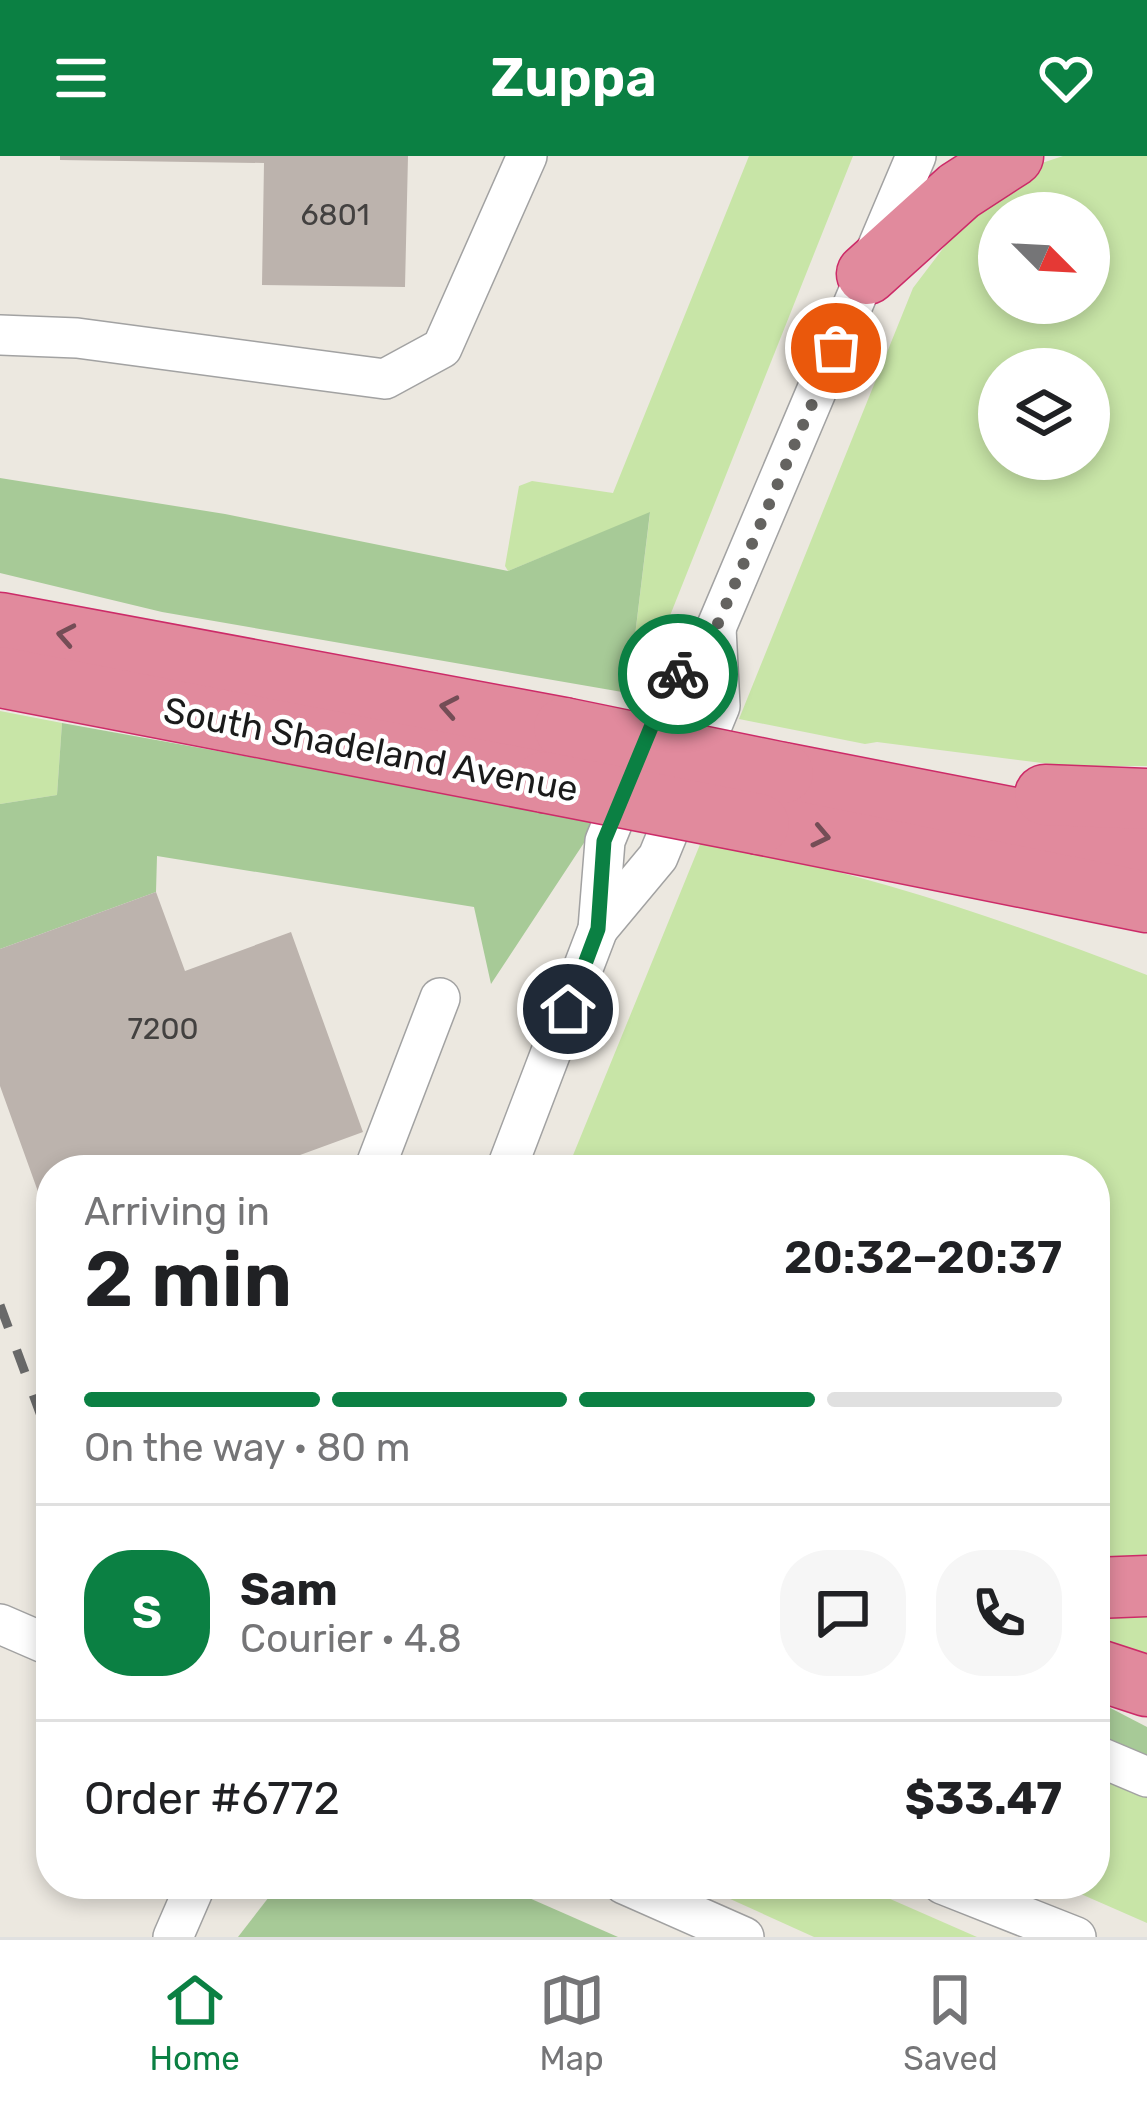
<!DOCTYPE html>
<html lang="en">
<head>
<meta charset="utf-8">
<style>
	:root { --surface:#fff; --page:#f6f6f6; --text:#202124; --muted:#757577; --line:#e0e0e0; --accent:#0b8043 }
	body { margin:0; font-family:Rubik,sans-serif; background:var(--page); color:var(--text); height:100vh; display:flex; flex-direction:column; font-size:45px; white-space:nowrap }
	* { box-sizing:border-box; margin:0 }
	p { font-size:39px; color:var(--muted) }
	.icon { flex:none; width:66px; height:66px; fill:none; stroke:currentColor; stroke-width:2; stroke-linecap:round; stroke-linejoin:round }
	.map { position:relative; flex:1; overflow:hidden }
	.side { position:absolute; left:36px; top:999px; width:1074px; height:744px; display:flex; flex-direction:column; background:var(--surface); border-radius:48px; box-shadow:0 6px 18px #0003 }
	.side>* { flex:none }
	.needle { width:78px; rotate:114deg }
	.buttons { position:absolute; left:978px; top:36px; display:grid; gap:24px }
	.buttons a { display:grid; place-items:center; width:132px; height:132px; border-radius:50%; background:var(--surface); box-shadow:0 6px 18px #0003; font-size:60px }
	.pin { position:absolute; display:grid; place-items:center; width:102px; height:102px; color:#fff; margin:-51px; border:6px solid #fff; border-radius:50%; box-shadow:0 3px 12px #0007 }
	.courier { position:absolute; display:grid; place-items:center; width:120px; height:120px; margin:-60px; border:9px solid #0b8043; border-radius:50%; background:#fff; color:#222; box-shadow:0 3px 15px #0007 }
	.head em { font-style:normal; font-weight:600 }
	.head div { display:flex; flex-direction:column-reverse }
	.head { display:flex; align-items:center; justify-content:space-between; height:204px; padding:0 48px }
	h1 { font-size:78px; font-weight:600; line-height:90px }
	.bar { display:grid; grid-template-columns:repeat(4,1fr); gap:18px 12px; align-content:center; height:144px; padding:0 48px }
	.bar i { height:15px; border-radius:9px; background:var(--line) }
	.bar .selected { background:var(--accent) }
	.bar p { grid-column:span 4 }
	.line { display:flex; align-items:center; gap:30px; padding:0 48px; border-top:3px solid var(--line) }
	.line div { flex:1 }
	.round { display:grid; place-items:center; flex:none; width:126px; height:126px; border-radius:48px; background:var(--page) }
	header { display:flex; justify-content:space-between; align-items:center; height:156px; padding:0 48px; background:var(--accent); color:#fff; font-size:54px; font-weight:600 }
	.dock { display:flex; justify-content:space-around; align-items:center; height:168px; border-top:3px solid var(--line); background:var(--surface); font-size:33px; color:var(--muted) }
	.dock a { display:grid; justify-items:center; gap:6px }
	.dock .selected { color:var(--accent) }
	.map>svg:first-child { display:block }
</style>
</head>
<body>
<header><svg class="icon" aria-label="menu" viewBox="0 0 24 24"><path d="M4 6h16M4 12h16M4 18h16"/></svg>Zuppa<svg class="icon" aria-label="heart" viewBox="0 0 24 24"><path d="M12 20l-8-8c-3-5 5-10 8-4 3-6 11-1 8 4z"/></svg></header>
<div class="map">
<svg width="1147" height="1781" viewBox="0 0 1147 1781">
	<rect width="100%" height="100%" fill="#ece8e0"/>
	<!-- grass -->
	<g fill="#c8e5a7" fill-rule="evenodd">
		<polygon points="749,0 853,0 638,540 628,537 650,357 508,415 505,410 519,330 532,325 613,337"/>
		<path d="M1063,0H1147V610H1066L877,586L865,588L739,563L913,132L979,45L1018,15ZM999,57H1089V147H999ZM999,213H1089V303H999Z"/>
		<polygon points="0,555 62,567 57,639 0,648"/>
		<path d="M701,686C854,712 1003,763 1147,819V1413L1095,1416V1014H567Z"/>
		<polygon points="1095,1448 1147,1448 1147,1510 1095,1491"/>
		<polygon points="1095,1609 1147,1631 1147,1767 1058,1728 1095,1728"/>
		<polygon points="697,1728 856,1728 977,1781 814,1781"/>
	</g>
	<!-- forest -->
	<g fill="#a7ca97">
		<polygon points="0,322 225,358 508,415 650,356 628,537 162,456 0,417"/>
		<polygon points="62,567 599,664 491,828 474,751 157,700 156,736 0,793 0,648 57,639"/>
		<polygon points="1095,1544 1147,1571 1147,1606 1095,1584"/>
		<polygon points="279,1728 497,1728 618,1781 238,1781"/>
	</g>
	<!-- building -->
	<g fill="#bcb3ad">
		<polygon points="60,0 408,0 405,131 262,129 264,7 60,4"/>
		<polygon points="156,736 185,815 291,776 363,976 259,1014 51,1014 50,1069 0,930 0,793"/>
	</g>
	<g fill="none" stroke-linecap="round" stroke-linejoin="round">
		<defs>
			<g id="minor">
				<polyline points="0,179 77,182 385,223 442,192 527,0"/>
				<polyline points="598,773 658,701 720,550 716,472"/>
				<polyline points="374,1014 440,842"/>
				<polyline points="506,1014 598,773 605,685 669,528 716,472 916,0"/>
				<polyline points="0,1468 51,1490"/>
				<polyline points="1095,1599 1147,1621"/>
				<polyline points="624,1728 744,1781"/>
				<polyline points="942,1728 1076,1781"/>
				<polyline points="173,1781 196,1728"/>
			</g>
			<g id="highway">
				<polyline points="867,118 959,35 1013,0"/>
				<polyline points="0,467 564,572"/>
				<polyline points="0,521 544,626"/>
				<polyline points="783,617 1147,688"/>
				<polyline points="1045,639 1147,643"/>
				<polyline points="759,668 1147,746"/>
				<polyline points="1095,1432 1147,1430"/>
				<polyline points="1095,1513 1147,1530"/>
			</g>
		</defs>
		<!-- minor casing -->
		<use href="#minor" stroke="#a2a2a2" stroke-width="42"/>
		<!-- highway casing -->
		<use href="#highway" stroke="#cc2b68" stroke-width="63"/>
		<!-- minor -->
		<use href="#minor" stroke="#fff" stroke-width="39"/>
		<!-- highway -->
		<use href="#highway" stroke="#e18a9d" stroke-width="60"/>
		<!-- rail -->
		<polyline stroke="#696969" stroke-width="9" stroke-dasharray="24 24" stroke-linecap="butt" points="0,1149 51,1287"/>
		<defs>
			<g id="highway-bridge">
				<polyline points="564,572 783,617"/>
				<polyline points="544,626 759,668"/>
			</g>
		</defs>
		<!-- highway-bridge casing -->
		<use href="#highway-bridge" stroke="#cc2b68" stroke-width="63" stroke-linecap="butt"/>
		<!-- highway-bridge -->
		<use href="#highway-bridge" stroke="#e18a9d" stroke-width="60"/>
	</g>
	<!-- one-way arrows -->
	<defs><path id="oneway-chevron" d="M-2-3.5L2.5 0L-2 3.5" fill="none" stroke-width="1.6" stroke-linecap="round" stroke-linejoin="round" transform="scale(3)"/></defs>
	<g stroke="#744d56">
		<use href="#oneway-chevron" transform="translate(66 479) rotate(-169)"/>
		<use href="#oneway-chevron" transform="translate(449 551) rotate(-169)"/>
		<use href="#oneway-chevron" transform="translate(821 680) rotate(12)"/>
	</g>
	<g fill="none" stroke-linecap="round" stroke-linejoin="round">
		<!-- done -->
		<polyline stroke="#646360" stroke-width="12" stroke-dasharray="0 21.6" points="678,518 716,472 836,192"/>
		<!-- route -->
		<polyline stroke="#0b8043" stroke-width="15" points="568,853 598,773 604,685 669,528 678,518"/>
	</g>
	<g text-anchor="middle" stroke-width="9" stroke-linejoin="round" paint-order="stroke">
		<!-- number labels -->
		<g font-size="30" fill="#434140">
			<text x="335" y="69">6801</text>
			<text x="163" y="883">7200</text>
		</g>
		<!-- street labels -->
		<g font-size="36" fill="#1b1b1b" stroke="#fff">
			<text transform="translate(371 593) rotate(11)" y="13">South Shadeland Avenue</text>
		</g>
	</g>
</svg>
<div class="buttons">
<a><svg class="needle" viewBox="-14 -14 28 28"><path d="M0-13l5 13h-10z" fill="#e53935"/><path d="M0 13l5-13h-10z" fill="#757577"/></svg></a>
<a><svg class="icon" aria-label="layers" viewBox="0 0 24 24"><path d="M12 4l9 5-9 5-9-5zM3 14l9 5 9-5"/></svg></a>
</div>
<div class="pin" style="left:836px;top:192px;background:#ea580c"><svg class="icon" aria-label="bag" viewBox="0 0 24 24"><path d="M5 8h14l-1 12H6zM9 8a3 3 0 0 1 6 0"/></svg></div>
<div class="pin" style="left:568px;top:853px;background:#1f2937"><svg class="icon" aria-label="home" viewBox="0 0 24 24"><path d="M3 11l9-7 9 7M6 9v11h12V9"/></svg></div>
<div class="courier" style="left:678px;top:518px"><svg class="icon" aria-label="bike" viewBox="0 0 24 24"><circle cx="6" cy="16" r="4"/><circle cx="18" cy="16" r="4"/><path d="M6 16l4-8h5l3 8M10 8l3 8H6M13 5h3"/></svg></div>
<section class="side">
<div class="head"><div><h1>2 min</h1><p>Arriving in</p></div><em>20:32–20:37</em></div>
<div class="bar"><i class="selected"></i><i class="selected"></i><i class="selected"></i><i></i><p>On the way · 80 m</p></div>
<div class="line" style="height:216px"><b class="round" style="background:var(--accent);color:#fff">S</b><div><b>Sam</b><p>Courier · 4.8</p></div><a class="round"><svg class="icon" aria-label="chat" viewBox="0 0 24 24"><path d="M4 5h16v11H9l-5 4z"/></svg></a><a class="round"><svg class="icon" aria-label="phone" viewBox="0 0 24 24"><path d="M5 4h4l2 5-3 2q2 4 5 5l2-3 5 2v4C11 20 4 13 5 4z"/></svg></a></div>
<div class="line" style="height:156px"><div>Order #6772</div><b>$33.47</b></div>
</section>
</div>
<nav class="dock">
<a class="selected"><svg class="icon" aria-label="home" viewBox="0 0 24 24"><path d="M3 11l9-7 9 7M6 9v11h12V9"/></svg>Home</a>
<a><svg class="icon" aria-label="map" viewBox="0 0 24 24"><path d="M3 6l6-2 6 2 6-2v14l-6 2-6-2-6 2zM9 4v14M15 6v14"/></svg>Map</a>
<a><svg class="icon" aria-label="saved" viewBox="0 0 24 24"><path d="M7 4h10v16l-5-4-5 4z"/></svg>Saved</a>
</nav>
</body>
</html>
